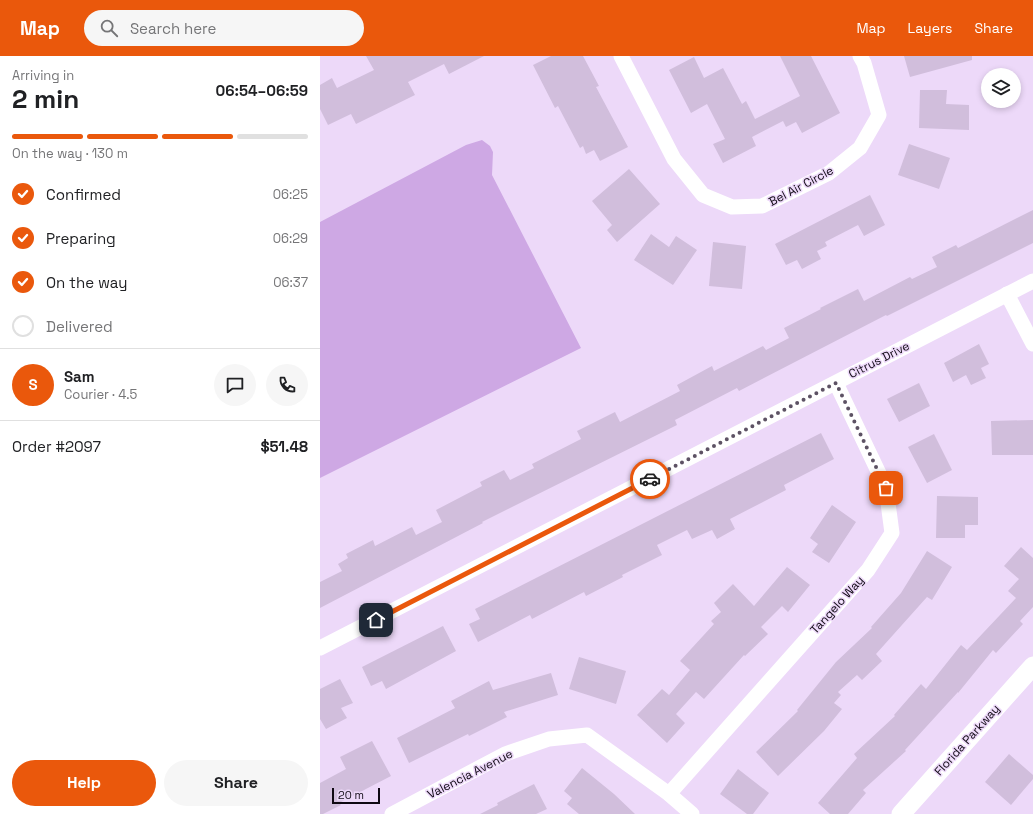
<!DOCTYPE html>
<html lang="en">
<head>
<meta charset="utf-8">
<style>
	:root { --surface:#fff; --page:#f6f6f6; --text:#202124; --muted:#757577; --line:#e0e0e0; --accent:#ea580c }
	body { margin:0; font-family:"Space Grotesk",sans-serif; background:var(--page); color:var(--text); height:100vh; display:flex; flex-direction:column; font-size:15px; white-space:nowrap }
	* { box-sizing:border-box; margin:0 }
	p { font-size:13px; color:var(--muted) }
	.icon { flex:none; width:22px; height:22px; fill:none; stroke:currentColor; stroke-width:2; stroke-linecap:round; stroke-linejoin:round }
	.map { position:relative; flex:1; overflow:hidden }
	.drawer { display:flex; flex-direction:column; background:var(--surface); width:320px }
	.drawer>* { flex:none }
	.buttons { position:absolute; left:661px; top:12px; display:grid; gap:8px }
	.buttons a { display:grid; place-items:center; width:40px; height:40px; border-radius:50%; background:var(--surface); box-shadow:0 2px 6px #0003; font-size:20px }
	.scale { position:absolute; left:12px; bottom:10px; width:48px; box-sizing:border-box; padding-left:4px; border:2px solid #0f0913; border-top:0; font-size:11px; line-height:14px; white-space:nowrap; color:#0f0913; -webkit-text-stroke:3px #edd9f9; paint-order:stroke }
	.pin { position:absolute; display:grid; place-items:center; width:34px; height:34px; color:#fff; margin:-17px; border-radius:8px; box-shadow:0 2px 6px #0006 }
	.courier { position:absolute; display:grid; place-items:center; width:40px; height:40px; margin:-20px; border:3px solid #ea580c; border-radius:50%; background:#fff; color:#222; box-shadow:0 1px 5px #0007 }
	.headline em { font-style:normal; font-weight:700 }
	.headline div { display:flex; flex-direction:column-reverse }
	.headline { display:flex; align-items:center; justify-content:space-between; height:68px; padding:0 12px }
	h1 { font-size:26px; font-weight:700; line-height:30px }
	.bar { display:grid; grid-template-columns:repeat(4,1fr); gap:6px 4px; align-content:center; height:48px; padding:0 12px }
	.bar i { height:5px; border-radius:3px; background:var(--line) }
	.bar .active { background:var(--accent) }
	.bar p { grid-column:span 4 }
	.line { display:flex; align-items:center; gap:10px; padding:0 12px; border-top:1px solid var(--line) }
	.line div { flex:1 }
	.round { display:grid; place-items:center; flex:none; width:42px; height:42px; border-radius:21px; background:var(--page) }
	ol { padding:0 12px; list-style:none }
	li { display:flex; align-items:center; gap:12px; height:44px }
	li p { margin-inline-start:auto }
	li .icon { padding:4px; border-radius:50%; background:var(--accent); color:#fff; stroke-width:4 }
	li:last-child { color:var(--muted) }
	li i { width:22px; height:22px; border:2px solid var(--line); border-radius:50% }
	.cta { display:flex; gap:8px; margin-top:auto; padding:8px 12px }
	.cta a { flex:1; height:46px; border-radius:24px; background:var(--accent); color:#fff; font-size:16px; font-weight:700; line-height:46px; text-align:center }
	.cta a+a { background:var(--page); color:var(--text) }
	header { display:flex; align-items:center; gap:24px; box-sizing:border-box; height:56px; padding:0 20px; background:var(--accent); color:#fff }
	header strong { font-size:19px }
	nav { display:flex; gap:22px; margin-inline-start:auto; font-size:14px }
	.search { width:280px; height:36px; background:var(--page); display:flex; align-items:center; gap:10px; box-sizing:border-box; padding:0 14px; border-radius:22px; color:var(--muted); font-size:15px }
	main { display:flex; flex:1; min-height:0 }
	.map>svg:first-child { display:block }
</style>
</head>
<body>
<header>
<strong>Map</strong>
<div class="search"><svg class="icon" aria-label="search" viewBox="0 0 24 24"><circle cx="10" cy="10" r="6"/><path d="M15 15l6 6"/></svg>Search here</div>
<nav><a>Map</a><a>Layers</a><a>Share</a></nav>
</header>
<main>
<section class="drawer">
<div class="headline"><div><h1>2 min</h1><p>Arriving in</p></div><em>06:54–06:59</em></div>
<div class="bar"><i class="active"></i><i class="active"></i><i class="active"></i><i></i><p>On the way · 130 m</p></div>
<ol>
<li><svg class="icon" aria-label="check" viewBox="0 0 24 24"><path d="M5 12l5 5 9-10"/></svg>Confirmed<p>06:25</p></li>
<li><svg class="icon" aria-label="check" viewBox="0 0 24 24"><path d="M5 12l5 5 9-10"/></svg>Preparing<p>06:29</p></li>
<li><svg class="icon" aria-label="check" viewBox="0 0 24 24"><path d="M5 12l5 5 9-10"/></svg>On the way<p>06:37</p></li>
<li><i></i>Delivered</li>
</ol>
<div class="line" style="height:72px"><b class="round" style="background:var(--accent);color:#fff">S</b><div><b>Sam</b><p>Courier · 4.5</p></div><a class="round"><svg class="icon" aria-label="chat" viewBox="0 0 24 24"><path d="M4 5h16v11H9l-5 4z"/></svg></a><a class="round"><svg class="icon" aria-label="phone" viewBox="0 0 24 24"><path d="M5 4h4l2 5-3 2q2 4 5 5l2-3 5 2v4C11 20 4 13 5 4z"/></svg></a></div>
<div class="line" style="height:52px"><div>Order #2097</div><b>$51.48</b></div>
<div class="cta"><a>Help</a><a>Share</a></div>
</section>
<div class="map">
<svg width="713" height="758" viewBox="0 0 713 758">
	<rect width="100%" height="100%" fill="#edd9f9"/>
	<!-- water -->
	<polygon fill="#cea8e4" points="162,84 170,90 173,96 172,119 261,292 0,422 0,166 146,89"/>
	<!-- building -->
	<g fill="#d1bedc">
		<polygon points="46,0 164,0 129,18 124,8 88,26 95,39 36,68 31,58 8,69 0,53 0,29 12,22 17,32 54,14"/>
		<polygon points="231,0 263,0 279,30 276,31 308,91 280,105 274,94 266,98 263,90 260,92 238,50 235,52 213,9"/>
		<polygon points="460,0 491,0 520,57 482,77 476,66 466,71 463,65 432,81 436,90 403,107 393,88 405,83 387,48 371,57 349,14 374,1 384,22 403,12 422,48 426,45 435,63 480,40"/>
		<polygon points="584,0 652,0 652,4 590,21"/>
		<polygon points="600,34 627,34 626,48 649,49 649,74 599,72"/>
		<polygon points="589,88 630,102 619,133 578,119"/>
		<polygon points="309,113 340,148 297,186 287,174 292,169 272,145"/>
		<polygon points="550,139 565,169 544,180 538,169 505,186 507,190 497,195 501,203 482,213 477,204 466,209 455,188"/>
		<polygon points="713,154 713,187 567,260 566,259 419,335 417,332 355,364 357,369 162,466 163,467 0,552 0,526 22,515 18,508 28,502 26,498 53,484 55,490 92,471 96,479 122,466 116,454 162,430 160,426 184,414 190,424 214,412 212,408 261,383 257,375 295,356 300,366 360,335 357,329 392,310 394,315 443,290 446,294 469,282 464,272 501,253 500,252 538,233 544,245 590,221 592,223 617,211 612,201 636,189 638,192"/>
		<polygon points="331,178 349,191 356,180 377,194 353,229 314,204"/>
		<polygon points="393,186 426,190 422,233 389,230"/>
		<polygon points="659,288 669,308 661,312 666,322 651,329 646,319 633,326 624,307"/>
		<polygon points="599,327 610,350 579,366 567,343"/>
		<polygon points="713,364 713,399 672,399 671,365"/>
		<polygon points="501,377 514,403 464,429 466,434 410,463 415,473 397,483 392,474 372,483 367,474 337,489 342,499 302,519 303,521 266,540 264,536 212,563 210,559 158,586 149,568 160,563 155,553"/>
		<polygon points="614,378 632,414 607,427 588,391"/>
		<polygon points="617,440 658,441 658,469 645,469 645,482 616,482"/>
		<polygon points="512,449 536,466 509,507 492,496 498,488 490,482"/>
		<polygon points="701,491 713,502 713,551 700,565 703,568 676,597 673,594 638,637 638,636 585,694 586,695 543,734 546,737 528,758 510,758 498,747 537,702 534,698 575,660 574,659 601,628 606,633 641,589 647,594 696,542 688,535 699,523 684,510"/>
		<polygon points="607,495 632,511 612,544 607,541 556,598 562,605 542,624 537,619 518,636 521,639 514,647 522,653 504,675 458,720 436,696 478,655 477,654 516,606 552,572 551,571 581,537"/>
		<polygon points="467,511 490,529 468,556 462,550 441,571 448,578 425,600 424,599 384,643 376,636 356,658 365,667 347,687 317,659 342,633 349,639 370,614 360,605 394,568 391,565 401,556 394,547 413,528 434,550"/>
		<polygon points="123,570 136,595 66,633 62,625 51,630 42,611"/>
		<polygon points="259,601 306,615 296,648 249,633"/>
		<polygon points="231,617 238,639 184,656 187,661 149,680 148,678 89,707 77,682 135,652 131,645 169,625 173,634"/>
		<polygon points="20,623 33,647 21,652 27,662 6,673 0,663 0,633"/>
		<polygon points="52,685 71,720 19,747 21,749 3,758 0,758 0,727 26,713 20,701"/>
		<polygon points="689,698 713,719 713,723 691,749 665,726"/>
		<polygon points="262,712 294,738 315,758 259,758 247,748 252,742 244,735"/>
		<polygon points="418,713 449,737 433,758 427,758 400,738"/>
		<polygon points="214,728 227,753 216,758 160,758 178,749 177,747"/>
	</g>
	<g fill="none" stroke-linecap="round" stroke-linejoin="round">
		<!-- minor -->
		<g stroke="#fff" stroke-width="15">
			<polyline points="301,0 354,103 383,139 412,151 442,150 509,117 540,92 559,59 544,7 540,0"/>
			<polyline points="687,238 713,288"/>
			<polyline points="0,592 713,225"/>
			<polyline points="349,738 548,514 572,477 566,432 516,327"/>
			<polyline points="72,758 185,698 229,683 267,679 349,738 372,758"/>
		</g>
		<!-- tertiary -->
		<polyline stroke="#fff" stroke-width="19" points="581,758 713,610"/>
	</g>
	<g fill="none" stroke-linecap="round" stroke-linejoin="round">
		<!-- done -->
		<polyline stroke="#5d5264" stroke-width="4" stroke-dasharray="0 7.2" points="330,423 516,327 566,432"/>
		<!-- route -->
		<polyline stroke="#ea580c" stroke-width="5" points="56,564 330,423"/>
	</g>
	<g text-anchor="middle" stroke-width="3" stroke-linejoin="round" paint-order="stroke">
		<!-- street labels -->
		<g font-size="12" fill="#0f0913" stroke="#edd9f9">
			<text transform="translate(481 130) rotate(-28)" y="4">Bel Air Circle</text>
			<text transform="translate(559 304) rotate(-27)" y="4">Citrus Drive</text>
			<text transform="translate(517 549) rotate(-48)" y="4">Tangelo Way</text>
			<text transform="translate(647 684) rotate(-48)" y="4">Florida Parkway</text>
			<text transform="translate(150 718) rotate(-27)" y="4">Valencia Avenue</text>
		</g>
	</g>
</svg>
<div class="buttons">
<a><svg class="icon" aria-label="layers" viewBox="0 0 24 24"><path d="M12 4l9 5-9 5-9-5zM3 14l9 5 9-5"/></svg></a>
</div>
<div class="scale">20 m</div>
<div class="pin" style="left:566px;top:432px;background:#ea580c"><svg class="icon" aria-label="bag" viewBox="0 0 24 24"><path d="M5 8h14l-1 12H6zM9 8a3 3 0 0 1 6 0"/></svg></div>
<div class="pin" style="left:56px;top:564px;background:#1f2937"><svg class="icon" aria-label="home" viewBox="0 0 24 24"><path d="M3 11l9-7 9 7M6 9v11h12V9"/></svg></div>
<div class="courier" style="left:330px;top:423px"><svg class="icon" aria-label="car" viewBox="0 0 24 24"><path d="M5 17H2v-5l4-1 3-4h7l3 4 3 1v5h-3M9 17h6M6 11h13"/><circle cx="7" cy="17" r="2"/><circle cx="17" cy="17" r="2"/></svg></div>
</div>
</main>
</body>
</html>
